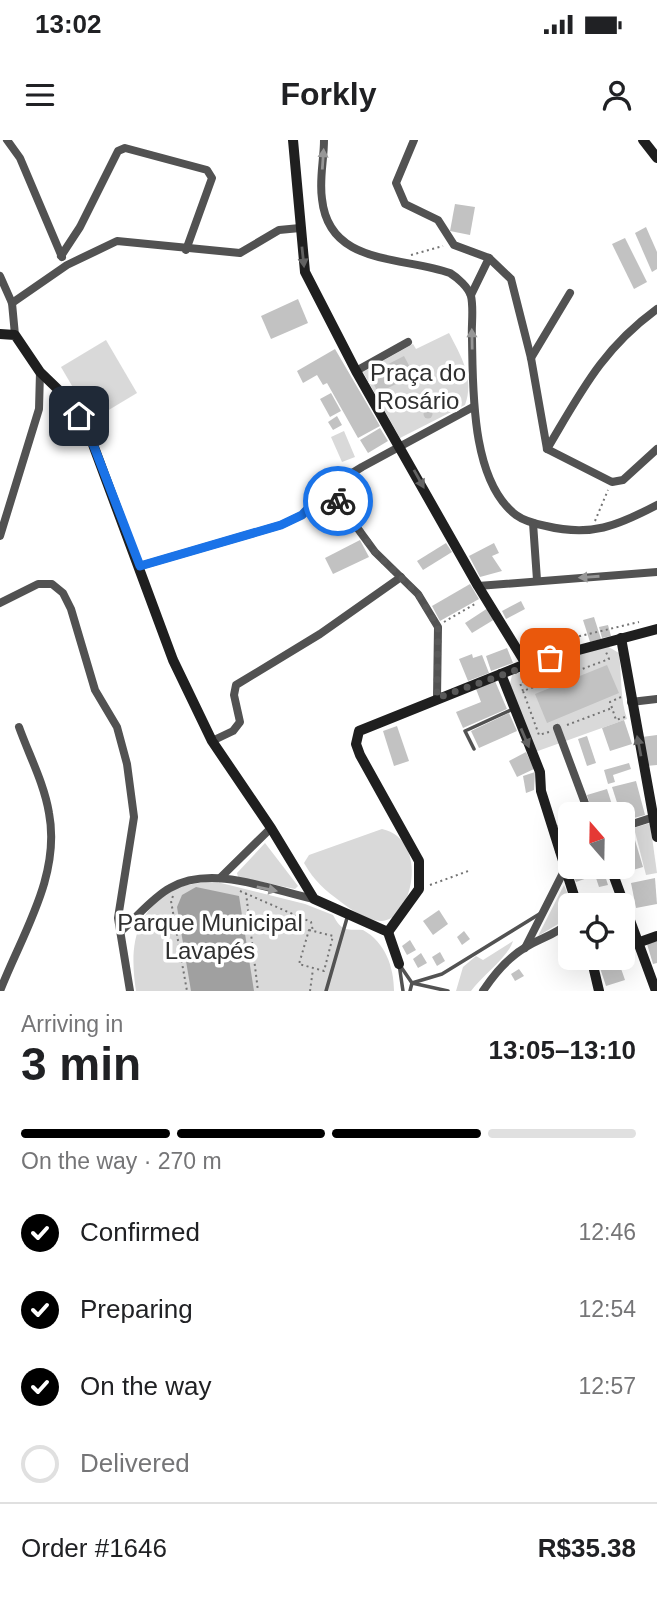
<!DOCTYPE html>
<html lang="en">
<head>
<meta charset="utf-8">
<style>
	:root { --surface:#fff; --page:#f2f2f2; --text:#202124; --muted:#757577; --line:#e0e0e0; --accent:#000 }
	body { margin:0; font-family:Helvetica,sans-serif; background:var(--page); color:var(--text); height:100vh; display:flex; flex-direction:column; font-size:26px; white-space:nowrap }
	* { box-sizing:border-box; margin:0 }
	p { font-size:23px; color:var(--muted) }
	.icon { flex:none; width:38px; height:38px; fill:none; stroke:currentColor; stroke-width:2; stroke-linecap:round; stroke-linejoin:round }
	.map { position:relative; height:851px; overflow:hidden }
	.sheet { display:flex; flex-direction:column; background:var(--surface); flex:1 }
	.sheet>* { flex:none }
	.needle { width:46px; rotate:340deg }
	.fabs { position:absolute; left:558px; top:662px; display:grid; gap:14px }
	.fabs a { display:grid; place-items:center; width:77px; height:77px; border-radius:10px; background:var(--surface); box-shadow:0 7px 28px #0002; font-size:35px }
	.pin { position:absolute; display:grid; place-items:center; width:60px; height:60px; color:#fff; margin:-30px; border-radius:14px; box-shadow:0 4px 10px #0006 }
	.courier { position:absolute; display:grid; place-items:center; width:70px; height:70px; margin:-35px; border:5px solid #1a73e8; border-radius:50%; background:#fff; color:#222; box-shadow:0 2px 9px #0007 }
	.headline em { font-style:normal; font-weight:700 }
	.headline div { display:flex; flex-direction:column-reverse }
	.headline { display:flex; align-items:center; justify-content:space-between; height:119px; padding:0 21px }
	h1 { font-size:46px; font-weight:700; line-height:52px }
	.bar { display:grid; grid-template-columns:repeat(4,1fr); gap:10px 7px; align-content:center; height:84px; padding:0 21px }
	.bar i { height:9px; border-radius:5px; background:var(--line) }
	.bar .current { background:var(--accent) }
	.bar p { grid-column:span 4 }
	.line { display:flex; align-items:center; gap:18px; padding:0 21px; border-top:2px solid var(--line) }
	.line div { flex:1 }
	ol { padding:0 21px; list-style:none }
	li { display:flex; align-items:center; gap:21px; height:77px }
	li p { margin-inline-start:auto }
	li .icon { padding:7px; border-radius:50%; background:var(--accent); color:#fff; stroke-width:4 }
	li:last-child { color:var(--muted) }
	li i { width:38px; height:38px; border:4px solid var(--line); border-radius:50% }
	.status { display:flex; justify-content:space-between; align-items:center; height:49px; padding:0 35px; background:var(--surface); direction:ltr }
	.status svg { height:19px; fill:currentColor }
	header { display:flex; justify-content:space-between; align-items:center; height:91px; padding:0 21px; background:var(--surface); font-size:32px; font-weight:700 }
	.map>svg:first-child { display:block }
</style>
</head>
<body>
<div class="status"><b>13:02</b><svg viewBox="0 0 49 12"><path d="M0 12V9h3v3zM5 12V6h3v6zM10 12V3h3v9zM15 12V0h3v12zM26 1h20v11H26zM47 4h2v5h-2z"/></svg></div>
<header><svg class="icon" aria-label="menu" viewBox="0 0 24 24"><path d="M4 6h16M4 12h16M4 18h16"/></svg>Forkly<svg class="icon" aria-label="person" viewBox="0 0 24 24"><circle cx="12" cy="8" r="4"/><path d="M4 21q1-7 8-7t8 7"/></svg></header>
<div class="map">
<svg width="657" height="851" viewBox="0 0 657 851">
	<rect width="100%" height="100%" fill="#fff"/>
	<!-- green -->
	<g fill="#d9d9d9">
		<path d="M449,193C461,216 475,239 465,265L400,298L363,232L413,204L416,209Z"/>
		<polygon points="106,200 137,253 92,280 61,227"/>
		<polygon points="344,291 355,317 342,322 331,297"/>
		<path d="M607,506L619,513C622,537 620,559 627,579L535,612L510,544L512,535Z"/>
		<polygon points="650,683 657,733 646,735 634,688"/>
		<path d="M382,689C431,700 412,783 380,781C367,780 351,770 341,762C325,750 314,741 304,723L309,715Z"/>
		<polygon points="265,703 298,746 295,749 238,737 237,733"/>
		<path d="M213,741L305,764L333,775C342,793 348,789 363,790C385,802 394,827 394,851H136C130,811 132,775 171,751C183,744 200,743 213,741Z"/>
		<polygon points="564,745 572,765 570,777 538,796"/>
		<path d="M513,801C509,816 482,836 471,851H456L463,827L476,816L483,820Z"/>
	</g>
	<!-- water -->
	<polygon fill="#a0a0a0" points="196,747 239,756 254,851 191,851 177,767 182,755"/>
	<!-- building -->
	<g fill="#c2c2c2">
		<polygon points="455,64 475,67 470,95 450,91"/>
		<polygon points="646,87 657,112 657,129 652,132 635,93"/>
		<polygon points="625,98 647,142 634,149 612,104"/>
		<polygon points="298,159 308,183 271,199 261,176"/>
		<polygon points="335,209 380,286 358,298 327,243 323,245 317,235 303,243 297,231"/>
		<polygon points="404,216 414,235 378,253 369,234"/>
		<polygon points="331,253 341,271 330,277 320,259"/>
		<circle cx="428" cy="274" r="4.5"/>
		<polygon points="337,276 342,285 333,290 328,282"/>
		<polygon points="380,288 388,301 368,313 360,300"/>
		<polygon points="360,400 369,417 333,434 325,418"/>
		<polygon points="446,403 452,412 423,430 417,421"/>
		<polygon points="494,403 499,413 492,416 502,431 480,437 469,416"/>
		<polygon points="470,444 479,459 440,481 432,466"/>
		<polygon points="521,461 525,469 506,479 502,471"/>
		<polygon points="488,468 495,479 472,493 465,483"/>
		<polygon points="594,477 601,499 590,502 583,480"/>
		<polygon points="608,485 611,496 602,498 599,487"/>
		<polygon points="553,495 559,512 545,516 540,500"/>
		<polygon points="507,508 513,523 491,531 486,516"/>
		<polygon points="472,514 473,518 482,515 489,533 468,541 459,519"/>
		<polygon points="607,525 619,553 547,583 535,554"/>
		<polygon points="495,541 507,569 463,588 456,572 481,562 476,549"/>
		<polygon points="509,573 517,591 479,608 471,591"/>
		<polygon points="624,580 632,604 610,611 602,588"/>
		<polygon points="397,586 409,621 394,626 383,591"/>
		<polygon points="657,595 657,625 646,626 642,597"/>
		<polygon points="587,596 596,623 587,626 578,599"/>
		<polygon points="526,612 534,629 517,637 509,621"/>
		<polygon points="629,623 631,629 613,635 615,642 608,644 604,630"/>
		<polygon points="535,632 534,650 526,653 523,636"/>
		<polygon points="636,641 645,675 623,681 612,647"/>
		<polygon points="607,649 615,674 593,674 587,655"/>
		<polygon points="570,681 570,700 563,703 557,685"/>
		<polygon points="632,690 643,727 633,730 623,706 623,692"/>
		<polygon points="592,726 602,726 608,745 599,747"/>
		<polygon points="587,728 590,737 576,742 572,733"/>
		<polygon points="655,738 657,764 636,768 631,743"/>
		<polygon points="439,770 448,784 433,795 423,781"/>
		<polygon points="464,791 470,799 462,805 457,797"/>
		<polygon points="570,796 570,807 562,809 560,799"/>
		<polygon points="410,800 416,810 407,815 402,806"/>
		<polygon points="657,801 657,823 653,824 647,804"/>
		<polygon points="440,812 445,821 437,826 432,817"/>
		<polygon points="421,813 427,823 418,828 413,819"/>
		<polygon points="604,817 617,817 625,840 606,846 597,819"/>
		<polygon points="519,829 524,836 515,841 511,834"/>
	</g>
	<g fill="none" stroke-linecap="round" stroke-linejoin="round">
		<!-- path -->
		<g stroke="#747474" stroke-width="2" stroke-dasharray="2 3.5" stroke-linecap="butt">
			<polyline points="411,115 443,106"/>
			<polyline points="595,381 608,350"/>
			<polyline points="444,482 475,464"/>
			<polyline points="563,500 639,482"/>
			<polyline points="523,551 520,543 570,524"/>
			<polyline points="621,557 610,562 616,580 625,577"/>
			<polyline points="567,585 612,568"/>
			<polyline points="549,592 539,595 523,551 609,519 606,512"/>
			<polyline points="430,745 471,730"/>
			<polyline points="240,751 311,782 313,791"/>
			<polyline points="246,753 258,851"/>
			<polyline points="173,756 171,761 187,851"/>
			<polygon points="309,790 333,796 324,831 299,824"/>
			<polyline points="310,851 313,829"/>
		</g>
		<!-- lane -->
		<g stroke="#525252" stroke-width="3.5">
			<polyline points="474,609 465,591 513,569"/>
			<polyline points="326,851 347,778"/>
			<polyline points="403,851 399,824 412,843 442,834 541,773"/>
			<polyline points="410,851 412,843 448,851"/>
		</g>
		<!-- street -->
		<g stroke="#525252" stroke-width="8">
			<polyline points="7,0 20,18 62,117"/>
			<path d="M324,0C324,20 319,39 322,59C329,126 402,116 450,133C458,138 468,147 471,156C474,169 471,186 472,199C473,249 471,341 516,375C524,381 536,384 546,386C591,397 617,386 657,365"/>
			<polyline points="414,0 396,43 405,64 438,80 454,105 489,118 471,155"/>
			<polyline points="61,116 80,87 118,11 125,8 207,30 212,38 186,110"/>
			<polyline points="489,118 511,139 531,218 547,309 612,342 623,340 657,309"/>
			<polyline points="0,136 12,163 15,195"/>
			<polyline points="12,163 67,125 117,101 240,113 279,90 300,88"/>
			<polyline points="531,218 570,153"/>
			<polyline points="356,231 408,202"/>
			<path d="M547,309C581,252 602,209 657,169"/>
			<polyline points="328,348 375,412 418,454 438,487 437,558"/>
			<polyline points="533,383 537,440"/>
			<polyline points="0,396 39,269 40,232"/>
			<polyline points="140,426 281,385 302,375 328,348 362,327 473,267"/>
			<polyline points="478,446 657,432"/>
			<polyline points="0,463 38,444 52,444 63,453 71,469 95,550 117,587 127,624 134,677 118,778 130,851"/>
			<polyline points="631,562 657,559"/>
			<polyline points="557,588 589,674"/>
			<polyline points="212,601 233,591 240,582 234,555 236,545 320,494 401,437"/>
			<polyline points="623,687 657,676"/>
			<polyline points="559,711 570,707"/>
			<polyline points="220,738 271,688"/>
			<path d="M121,791C136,778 153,757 170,748C212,724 271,750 314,759"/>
			<polyline points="525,808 570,719"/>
			<path d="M0,851C22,794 61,736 49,673C44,643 29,615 19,587"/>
			<path d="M483,851C494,834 509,817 526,807C541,798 557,794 570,782"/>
		</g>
		<!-- secondary -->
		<g stroke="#1f1f1f" stroke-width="10">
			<polyline points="293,0 305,132 356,231 478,446 526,524"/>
			<polyline points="643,0 657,18"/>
			<polyline points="0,194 15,195 40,232 69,260 88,291 173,520 212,601 271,688 314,759 388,792 399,824"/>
			<polyline points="621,498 657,697"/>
			<polyline points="501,534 540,632 541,651 577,765"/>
			<polyline points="610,726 656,851"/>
			<polyline points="388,792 419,749 419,721 360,615 356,604 359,591 526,524 657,489"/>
			<polyline points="640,802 657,796"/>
			<polyline points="591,817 599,851"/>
		</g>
	</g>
	<!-- one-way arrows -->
	<defs><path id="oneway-solid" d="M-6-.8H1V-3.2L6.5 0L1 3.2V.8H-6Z" transform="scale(1.75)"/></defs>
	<g fill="#979797">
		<use href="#oneway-solid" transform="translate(323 19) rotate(-86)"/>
		<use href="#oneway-solid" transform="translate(472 199) rotate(-91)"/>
		<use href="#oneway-solid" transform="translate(589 437) rotate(176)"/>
		<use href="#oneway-solid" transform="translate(267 749) rotate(12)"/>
	</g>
	<g fill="#626262">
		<use href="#oneway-solid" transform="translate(303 117) rotate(84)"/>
		<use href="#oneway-solid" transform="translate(419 339) rotate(61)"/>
		<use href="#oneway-solid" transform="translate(525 598) rotate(67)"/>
		<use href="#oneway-solid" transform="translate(639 606) rotate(-101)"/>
	</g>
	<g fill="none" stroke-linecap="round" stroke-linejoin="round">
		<!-- done -->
		<polyline stroke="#595959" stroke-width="7" stroke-dasharray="0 12.6" points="338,361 375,412 418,454 438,487 437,558 550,518"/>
		<!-- route -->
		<polyline stroke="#1a73e8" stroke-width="9" points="79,276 88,291 140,426 281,385 302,375 328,348 338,361"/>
	</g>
	<g text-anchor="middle" stroke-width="7" stroke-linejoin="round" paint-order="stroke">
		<!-- park labels -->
		<g font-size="24" fill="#303030" stroke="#fff">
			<text x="418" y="241">Praça do<tspan x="418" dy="28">Rosário</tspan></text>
			<text x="210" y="791">Parque Municipal<tspan x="210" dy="28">Lavapés</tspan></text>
		</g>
	</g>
</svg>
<div class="fabs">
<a><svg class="needle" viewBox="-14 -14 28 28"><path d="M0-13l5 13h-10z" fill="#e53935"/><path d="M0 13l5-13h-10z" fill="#757577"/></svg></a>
<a><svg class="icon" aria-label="locate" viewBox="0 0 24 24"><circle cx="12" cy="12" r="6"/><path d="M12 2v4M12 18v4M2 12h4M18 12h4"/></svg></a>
</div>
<div class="pin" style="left:550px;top:518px;background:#ea580c"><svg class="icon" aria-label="bag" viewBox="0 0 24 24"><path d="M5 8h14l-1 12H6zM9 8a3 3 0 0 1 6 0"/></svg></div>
<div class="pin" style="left:79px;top:276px;background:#1f2937"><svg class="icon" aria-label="home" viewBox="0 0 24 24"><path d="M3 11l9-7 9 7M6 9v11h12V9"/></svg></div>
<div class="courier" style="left:338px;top:361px"><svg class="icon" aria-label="bike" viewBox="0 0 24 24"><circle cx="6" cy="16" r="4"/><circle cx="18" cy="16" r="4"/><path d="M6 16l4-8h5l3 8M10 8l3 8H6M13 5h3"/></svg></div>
</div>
<section class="sheet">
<div class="headline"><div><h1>3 min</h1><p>Arriving in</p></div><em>13:05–13:10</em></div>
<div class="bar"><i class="current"></i><i class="current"></i><i class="current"></i><i></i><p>On the way · 270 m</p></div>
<ol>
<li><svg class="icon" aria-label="check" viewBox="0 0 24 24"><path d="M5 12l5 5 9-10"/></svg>Confirmed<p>12:46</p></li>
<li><svg class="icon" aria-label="check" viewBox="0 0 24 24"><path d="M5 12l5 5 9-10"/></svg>Preparing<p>12:54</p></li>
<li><svg class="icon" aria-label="check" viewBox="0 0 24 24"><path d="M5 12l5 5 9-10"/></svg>On the way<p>12:57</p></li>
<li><i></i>Delivered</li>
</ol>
<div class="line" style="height:91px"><div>Order #1646</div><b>R$35.38</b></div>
</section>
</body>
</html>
